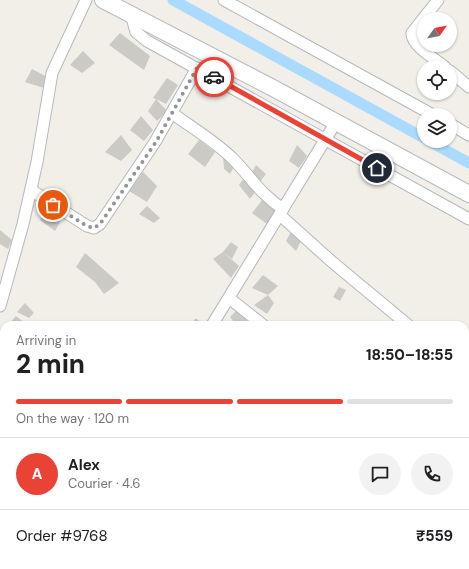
<!DOCTYPE html>
<html lang="en">
<head>
<meta charset="utf-8">
<style>
	:root { --surface:#fff; --page:#f2f2f2; --text:#202124; --muted:#757577; --line:#e0e0e0; --accent:#ea4335 }
	body { margin:0; font-family:"DM Sans",sans-serif; background:var(--page); color:var(--text); height:100vh; display:flex; flex-direction:column; font-size:15px; white-space:nowrap }
	* { box-sizing:border-box; margin:0 }
	p { font-size:13px; color:var(--muted) }
	.icon { flex:none; width:22px; height:22px; fill:none; stroke:currentColor; stroke-width:2; stroke-linecap:round; stroke-linejoin:round }
	.map { position:relative; flex:1; overflow:hidden }
	.panel { position:absolute; left:0px; top:321px; width:469px; height:248px; display:flex; flex-direction:column; background:var(--surface); border-radius:12px 12px 0 0; box-shadow:0 1px 3px #0004 }
	.panel>* { flex:none }
	.needle { width:26px; rotate:57deg }
	.tools { position:absolute; left:417px; top:12px; display:grid; gap:8px }
	.tools a { display:grid; place-items:center; width:40px; height:40px; border-radius:50%; background:var(--surface); box-shadow:0 1px 3px #0004; font-size:20px }
	.pin { position:absolute; display:grid; place-items:center; width:34px; height:34px; color:#fff; margin:-17px; border:2px solid #fff; border-radius:50%; box-shadow:0 1px 4px #0007 }
	.courier { position:absolute; display:grid; place-items:center; width:40px; height:40px; margin:-20px; border:3px solid #ea4335; border-radius:50%; background:#fff; color:#222; box-shadow:0 1px 5px #0007 }
	.summary em { font-style:normal; font-weight:800 }
	.summary div { display:flex; flex-direction:column-reverse }
	.summary { display:flex; align-items:center; justify-content:space-between; height:68px; padding:0 16px }
	h1 { font-size:26px; font-weight:800; line-height:30px }
	.bar { display:grid; grid-template-columns:repeat(4,1fr); gap:6px 4px; align-content:center; height:48px; padding:0 16px }
	.bar i { height:5px; border-radius:3px; background:var(--line) }
	.bar .current { background:var(--accent) }
	.bar p { grid-column:span 4 }
	.line { display:flex; align-items:center; gap:10px; padding:0 16px; border-top:1px solid var(--line) }
	.line div { flex:1 }
	.round { display:grid; place-items:center; flex:none; width:42px; height:42px; border-radius:21px; background:var(--page) }
	.map>svg:first-child { display:block }
</style>
</head>
<body>
<div class="map">
<svg width="469" height="569" viewBox="0 0 469 569">
	<rect width="100%" height="100%" fill="#f1efe8"/>
	<g fill="none" stroke-linecap="round" stroke-linejoin="round">
		<!-- canal -->
		<g stroke="#aadaff" stroke-width="11">
			<polyline points="173,0 424,138"/>
			<polyline points="429,141 469,163"/>
		</g>
	</g>
	<!-- building -->
	<g fill="#cccac5">
		<polygon points="120,33 150,56 144,70 109,45"/>
		<polygon points="83,51 95,63 82,73 70,65"/>
		<polygon points="32,69 51,79 44,88 25,82"/>
		<polygon points="167,78 178,85 166,104 156,99 167,111 157,121 148,111 156,99 153,98"/>
		<polygon points="141,116 153,130 144,141 130,130"/>
		<polygon points="121,135 132,150 121,161 105,152"/>
		<polygon points="199,140 215,152 205,167 188,154"/>
		<polygon points="297,145 307,156 299,168 289,161"/>
		<polygon points="223,155 234,167 230,174 224,169"/>
		<polygon points="256,165 266,174 259,183 251,174"/>
		<polygon points="143,172 157,186 147,202 129,191"/>
		<polygon points="244,178 256,191 250,199 239,185"/>
		<polygon points="263,199 277,210 267,224 252,213"/>
		<polygon points="147,206 160,218 154,223 139,214"/>
		<polygon points="47,207 63,216 55,231 40,220"/>
		<polygon points="0,230 12,240 8,249 0,244"/>
		<polygon points="292,230 302,239 296,251 286,241"/>
		<polygon points="231,242 238,247 232,259 223,252 239,266 231,278 213,259 223,252"/>
		<polygon points="85,253 119,283 104,294 95,282 76,267"/>
		<polygon points="263,275 278,286 268,295 252,288"/>
		<polygon points="339,287 346,290 340,301 333,297"/>
		<polygon points="268,295 274,303 267,314 254,305"/>
		<polygon points="25,303 34,313 29,318 17,312"/>
		<polygon points="238,309 247,318 244,325 236,325 230,317"/>
		<polygon points="16,316 25,323 23,325 8,325"/>
		<polygon points="196,318 203,325 190,325"/>
		<polygon points="0,453 4,457 3,480 0,477"/>
	</g>
	<g fill="none" stroke-linecap="round" stroke-linejoin="round">
		<defs>
			<g id="street">
				<polyline points="224,0 433,115"/>
				<path d="M438,0L412,33C411,45 435,59 445,67"/>
				<polyline points="131,14 136,32 147,41 469,219"/>
				<polyline points="450,71 469,87"/>
				<path d="M172,113C192,128 215,141 233,159C252,178 260,194 283,209"/>
				<polyline points="450,124 469,135"/>
				<polyline points="31,190 87,226 94,228 100,224 155,142 197,68"/>
				<polyline points="280,215 331,261 408,325"/>
				<polyline points="229,298 263,325"/>
				<polyline points="0,306 23,224 37,162 52,73 86,0"/>
				<polyline points="212,325 336,122"/>
				<polyline points="465,374 469,377"/>
				<polyline points="0,546 4,543"/>
			</g>
			<polyline id="secondary" points="103,0 273,88 469,194"/>
		</defs>
		<!-- street casing -->
		<use href="#street" stroke="#b5b8bc" stroke-width="13"/>
		<!-- secondary casing -->
		<use href="#secondary" stroke="#b6babf" stroke-width="18"/>
		<!-- street -->
		<use href="#street" stroke="#fff" stroke-width="11"/>
		<!-- secondary -->
		<use href="#secondary" stroke="#fff" stroke-width="16"/>
	</g>
	<g fill="none" stroke-linecap="round" stroke-linejoin="round">
		<!-- done -->
		<polyline stroke="#929495" stroke-width="4" stroke-dasharray="0 7.2" points="53,205 87,226 94,228 100,224 156,142 197,68 214,77"/>
		<!-- route -->
		<polyline stroke="#ea4335" stroke-width="5" points="214,77 377,168"/>
	</g>
</svg>
<div class="tools">
<a><svg class="needle" viewBox="-14 -14 28 28"><path d="M0-13l5 13h-10z" fill="#e53935"/><path d="M0 13l5-13h-10z" fill="#757577"/></svg></a>
<a><svg class="icon" aria-label="locate" viewBox="0 0 24 24"><circle cx="12" cy="12" r="6"/><path d="M12 2v4M12 18v4M2 12h4M18 12h4"/></svg></a>
<a><svg class="icon" aria-label="layers" viewBox="0 0 24 24"><path d="M12 4l9 5-9 5-9-5zM3 14l9 5 9-5"/></svg></a>
</div>
<div class="pin" style="left:53px;top:205px;background:#ea580c"><svg class="icon" aria-label="bag" viewBox="0 0 24 24"><path d="M5 8h14l-1 12H6zM9 8a3 3 0 0 1 6 0"/></svg></div>
<div class="pin" style="left:377px;top:168px;background:#1f2937"><svg class="icon" aria-label="home" viewBox="0 0 24 24"><path d="M3 11l9-7 9 7M6 9v11h12V9"/></svg></div>
<div class="courier" style="left:214px;top:77px"><svg class="icon" aria-label="car" viewBox="0 0 24 24"><path d="M5 17H2v-5l4-1 3-4h7l3 4 3 1v5h-3M9 17h6M6 11h13"/><circle cx="7" cy="17" r="2"/><circle cx="17" cy="17" r="2"/></svg></div>
<section class="panel">
<div class="summary"><div><h1>2 min</h1><p>Arriving in</p></div><em>18:50–18:55</em></div>
<div class="bar"><i class="current"></i><i class="current"></i><i class="current"></i><i></i><p>On the way · 120 m</p></div>
<div class="line" style="height:72px"><b class="round" style="background:var(--accent);color:#fff">A</b><div><b>Alex</b><p>Courier · 4.6</p></div><a class="round"><svg class="icon" aria-label="chat" viewBox="0 0 24 24"><path d="M4 5h16v11H9l-5 4z"/></svg></a><a class="round"><svg class="icon" aria-label="phone" viewBox="0 0 24 24"><path d="M5 4h4l2 5-3 2q2 4 5 5l2-3 5 2v4C11 20 4 13 5 4z"/></svg></a></div>
<div class="line" style="height:52px"><div>Order #9768</div><b>₹559</b></div>
</section>
</div>
</body>
</html>
